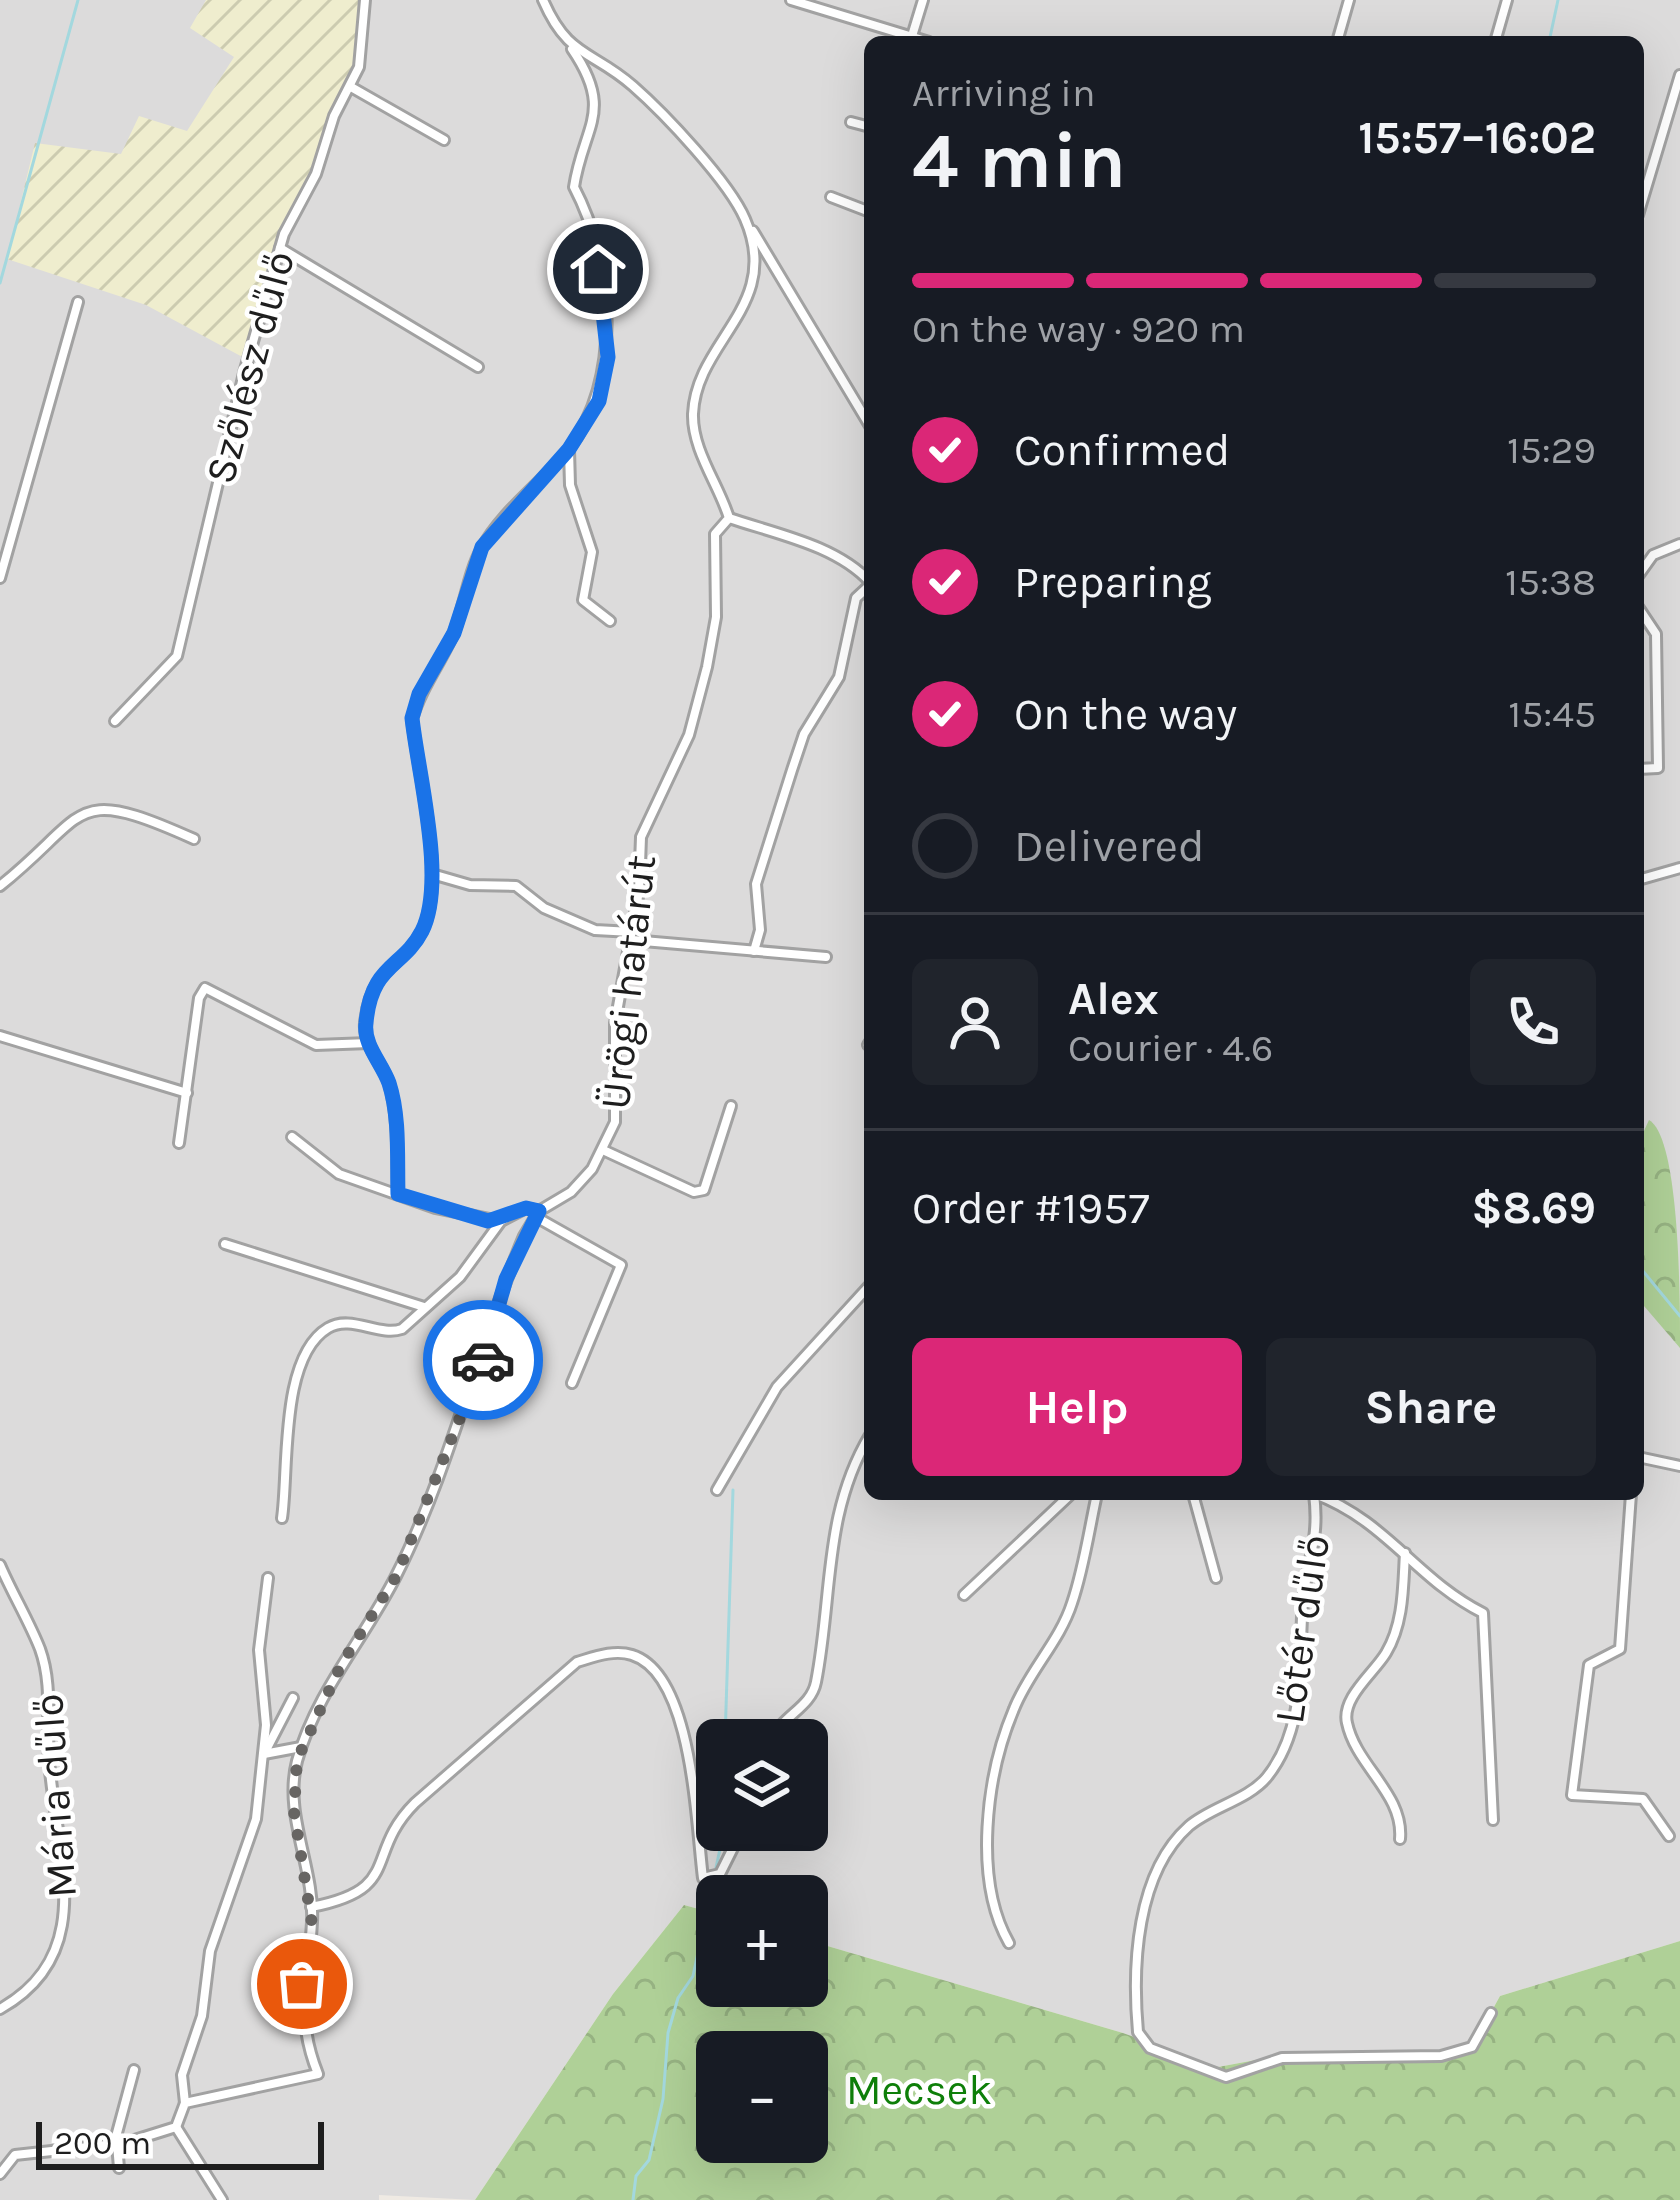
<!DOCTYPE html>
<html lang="en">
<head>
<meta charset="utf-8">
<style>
	:root { --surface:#171b24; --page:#20242c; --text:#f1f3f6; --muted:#9ea1a6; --line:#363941; --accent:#db2777 }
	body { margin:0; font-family:Karla,sans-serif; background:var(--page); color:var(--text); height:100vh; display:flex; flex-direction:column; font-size:45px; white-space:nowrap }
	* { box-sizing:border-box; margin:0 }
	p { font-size:39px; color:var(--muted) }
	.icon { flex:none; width:66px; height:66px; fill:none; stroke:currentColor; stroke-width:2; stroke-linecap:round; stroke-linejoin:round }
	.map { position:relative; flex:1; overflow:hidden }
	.panel { position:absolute; left:864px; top:36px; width:780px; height:1464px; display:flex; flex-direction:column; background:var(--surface); border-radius:18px; box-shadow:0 12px 48px #0002 }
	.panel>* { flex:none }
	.controls { position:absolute; left:696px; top:1719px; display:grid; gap:24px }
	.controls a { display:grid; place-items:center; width:132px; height:132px; border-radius:18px; background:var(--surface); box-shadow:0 12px 48px #0002; font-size:60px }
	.scale { position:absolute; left:36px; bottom:30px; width:288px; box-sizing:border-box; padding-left:12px; border:6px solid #1e1e1e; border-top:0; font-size:33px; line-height:42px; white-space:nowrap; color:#1e1e1e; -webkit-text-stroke:9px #fff; paint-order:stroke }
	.pin { position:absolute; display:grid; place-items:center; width:102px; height:102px; color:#fff; margin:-51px; border:6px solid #fff; border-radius:50%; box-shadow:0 3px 12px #0007 }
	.courier { position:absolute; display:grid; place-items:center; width:120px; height:120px; margin:-60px; border:9px solid #1a73e8; border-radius:50%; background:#fff; color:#222; box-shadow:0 3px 15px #0007 }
	.headline em { font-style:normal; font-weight:700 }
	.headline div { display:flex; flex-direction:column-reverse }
	.headline { display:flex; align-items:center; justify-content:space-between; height:204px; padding:0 48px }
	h1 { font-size:78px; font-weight:700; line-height:90px }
	.bar { display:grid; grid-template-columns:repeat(4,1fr); gap:18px 12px; align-content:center; height:144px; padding:0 48px }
	.bar i { height:15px; border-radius:9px; background:var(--line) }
	.bar .current { background:var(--accent) }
	.bar p { grid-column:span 4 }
	.line { display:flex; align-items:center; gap:30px; padding:0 48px; border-top:3px solid var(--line) }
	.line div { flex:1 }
	.round { display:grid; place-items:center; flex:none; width:126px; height:126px; border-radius:18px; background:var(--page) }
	ol { padding:0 48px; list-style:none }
	li { display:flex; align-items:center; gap:36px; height:132px }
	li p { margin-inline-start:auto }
	li .icon { padding:12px; border-radius:50%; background:var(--accent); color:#fff; stroke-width:4 }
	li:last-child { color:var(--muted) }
	li i { width:66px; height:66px; border:6px solid var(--line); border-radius:50% }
	.cta { display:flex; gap:24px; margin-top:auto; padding:24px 48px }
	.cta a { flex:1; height:138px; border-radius:18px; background:var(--accent); color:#fff; font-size:48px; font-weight:700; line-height:138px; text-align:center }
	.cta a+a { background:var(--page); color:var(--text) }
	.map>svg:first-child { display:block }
</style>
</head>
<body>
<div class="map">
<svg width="1680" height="2200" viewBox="0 0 1680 2200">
	<defs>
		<pattern id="farmland-furrows" width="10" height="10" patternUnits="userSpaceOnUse" patternTransform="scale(3)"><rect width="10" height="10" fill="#efedce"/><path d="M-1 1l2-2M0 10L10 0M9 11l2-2" fill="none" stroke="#cccbb0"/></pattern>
		<pattern id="forest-crowns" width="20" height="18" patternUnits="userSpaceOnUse" patternTransform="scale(3)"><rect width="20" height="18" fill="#afd097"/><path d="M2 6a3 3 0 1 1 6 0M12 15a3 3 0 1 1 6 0" fill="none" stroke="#96b282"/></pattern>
	</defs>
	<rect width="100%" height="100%" fill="#efeae3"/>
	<!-- residential -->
	<path fill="#dcdbdb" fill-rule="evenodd" d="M0,0H1680V1941L1500,1996L1468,2054L1304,2051L1218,2067L1123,2033L807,1940V1896H717V1914L684,1905L613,1994L475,2200L379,2195V2200H0ZM870,42H1638V1494H870ZM717,1740H807V1830H717Z"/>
	<!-- farmland -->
	<polygon fill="url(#farmland-furrows)" points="206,0 365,0 356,75 280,248 248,360 146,305 7,259 35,143 121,154 139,116 187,131 234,57 190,28"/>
	<!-- forest -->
	<g fill="url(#forest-crowns)" fill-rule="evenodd">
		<path d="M1649,1120C1680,1138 1680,1300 1680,1348L1638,1299V1144Z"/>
		<path d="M684,1905L717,1914V1986H807V1940L1123,2033L1218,2067L1304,2051L1468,2054L1500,1996L1680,1941V2200H475L613,1994ZM717,2052H807V2142H717Z"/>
	</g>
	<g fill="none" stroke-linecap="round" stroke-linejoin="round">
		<!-- stream -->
		<g stroke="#a3d8de" stroke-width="3">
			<polyline points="1549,42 1558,0"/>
			<polyline points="0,283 78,0"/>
			<polyline points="1638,1265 1680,1316"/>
			<polyline points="725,1740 733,1490"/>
			<polyline points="633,2200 636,2176 649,2160 663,2099 668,2033 678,1998 693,1976 724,1830"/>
		</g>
		<defs>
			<g id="street">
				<polyline points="791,0 929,42"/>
				<polyline points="912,36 923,0"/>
				<polyline points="1337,42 1349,0"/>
				<polyline points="1495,42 1507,0"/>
				<polyline points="351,87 444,140"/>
				<polyline points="851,122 870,127"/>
				<polyline points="831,197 870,212"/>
				<polyline points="1638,215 1680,75"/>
				<polyline points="753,231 870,426"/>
				<polyline points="280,248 478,367"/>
				<polyline points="569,450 570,485 592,552 583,600 610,621"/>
				<path d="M729,518C776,534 836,545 870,582"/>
				<polyline points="1638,576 1653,555 1680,544"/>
				<polyline points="0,578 78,302"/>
				<polyline points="1638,607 1656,634 1658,768 1638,769"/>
				<polyline points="115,721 177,656 244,373 284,234 316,174 334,116 359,67 365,0"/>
				<polyline points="432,874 470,885 516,886 544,908 595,930 632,932"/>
				<polyline points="1638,880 1680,868"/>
				<path d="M0,886C91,813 69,783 194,839"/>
				<polyline points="632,940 826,957"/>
				<polyline points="754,951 760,930 756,884 792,770 804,734 839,677 856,598 870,585"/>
				<polyline points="0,1036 187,1093"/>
				<polyline points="868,1045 870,1042"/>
				<polyline points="292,1137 339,1174 435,1208 500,1221"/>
				<polyline points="179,1143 199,998 205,988 316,1045 369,1043"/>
				<polyline points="603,1150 694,1192 704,1190 731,1106"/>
				<path d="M398,1194C397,1158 399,1117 389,1083C382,1063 363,1045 365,1023C371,965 403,968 422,931C447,882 418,774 412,719C422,685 444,659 456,627C465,602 469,571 482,548C502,511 542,483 568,450C623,380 614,263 574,187C583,126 615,112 572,49"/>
				<polyline points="536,1217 621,1265 572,1383"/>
				<polyline points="225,1244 424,1307"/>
				<polyline points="1638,1457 1680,1466"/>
				<polyline points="717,1490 777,1387 870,1285"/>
				<polyline points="1193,1494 1216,1578"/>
				<path d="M1314,1494C1320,1540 1307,1559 1303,1602C1298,1661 1307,1727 1267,1777C1248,1800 1211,1807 1189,1826C1136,1873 1132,1966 1138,2032L1150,2048L1226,2077L1282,2058L1441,2056L1472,2047L1491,2013"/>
				<path d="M1315,1494C1387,1521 1417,1580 1483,1613L1493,1820"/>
				<polyline points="1631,1494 1620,1649 1589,1665 1572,1795 1643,1799 1669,1836"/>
				<path d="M282,1518C289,1472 279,1357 328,1328C351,1314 379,1337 402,1329L460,1277L501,1221L526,1208L539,1211"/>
				<path d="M0,1565C12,1593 29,1621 40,1649C53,1685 46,1722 49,1759C55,1852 100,1953 0,2009"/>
				<polyline points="964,1595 1071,1494"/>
				<polyline points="293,1698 264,1754 301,1747"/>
				<path d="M772,1740C781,1716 811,1708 816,1682C833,1595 823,1513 870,1435"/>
				<path d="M1400,1839C1404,1794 1356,1766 1347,1723C1341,1698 1374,1673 1386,1653C1404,1623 1403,1586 1405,1553"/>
				<path d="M311,1907C404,1889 363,1855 415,1803L577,1662C594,1657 614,1649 632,1655C693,1674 696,1824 703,1878L720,1874L742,1830"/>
				<path d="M1009,1943C973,1880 986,1775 1014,1709C1029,1671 1060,1641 1072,1603C1084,1568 1089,1530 1097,1494"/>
				<polyline points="185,2103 182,2075 202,2016 210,1951 256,1819 266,1725 259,1650 268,1578"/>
				<polyline points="176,2127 222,2200"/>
				<polyline points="114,2144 134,2070"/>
				<polyline points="117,2144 119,2168"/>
				<path d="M0,2174L15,2155L125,2143L176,2127L185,2103L318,2074C294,2014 309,1982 312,1922C315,1868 283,1815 297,1761C316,1692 365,1638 396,1576C451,1467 477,1347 524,1236L539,1211L571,1192L592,1169L615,1122V1023L639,891L641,837L689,735L707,667L716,617L715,534L729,518C719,485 692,450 693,414C696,340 783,306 745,219C729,182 665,114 633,86C592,50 568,58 543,0"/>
			</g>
		</defs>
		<!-- street casing -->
		<use href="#street" stroke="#a2a2a2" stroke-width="14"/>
		<!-- street -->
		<use href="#street" stroke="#fff" stroke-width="8"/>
	</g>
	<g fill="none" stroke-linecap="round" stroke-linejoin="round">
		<!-- done -->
		<polyline stroke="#676563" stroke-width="12" stroke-dasharray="0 21.6" points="302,1984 312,1924 294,1812 297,1760 341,1665 397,1575 483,1360"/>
		<!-- route -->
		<path stroke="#1a73e8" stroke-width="15" d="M483,1360L506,1279L539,1211L526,1208L488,1221L398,1194C397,1158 400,1117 389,1083C382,1063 363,1045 366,1023C371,964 403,968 422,931C447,881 418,774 412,718L419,694L454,633L482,547L569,449L599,401L608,357L598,269"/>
	</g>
	<g text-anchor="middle" stroke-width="9" stroke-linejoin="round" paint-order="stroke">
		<!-- street labels -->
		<g font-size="42" fill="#1e1e1e" stroke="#fff">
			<text transform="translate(249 367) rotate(-75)" y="15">Szőlész dűlő</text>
			<text transform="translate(627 982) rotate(-84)" y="15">Ürögi határút</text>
			<text transform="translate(1301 1629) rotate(-82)" y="15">Lőtér dűlő</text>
			<text transform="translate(54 1796) rotate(-94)" y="15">Mária dűlő</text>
		</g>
		<!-- park labels -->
		<g font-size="42" fill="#0e7f09" stroke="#fff">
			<text x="919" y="2104">Mecsek</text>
		</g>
	</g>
</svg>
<div class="controls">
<a><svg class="icon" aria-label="layers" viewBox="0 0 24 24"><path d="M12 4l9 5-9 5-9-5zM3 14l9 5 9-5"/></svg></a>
<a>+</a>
<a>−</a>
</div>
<div class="scale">200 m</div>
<div class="pin" style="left:302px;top:1984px;background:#ea580c"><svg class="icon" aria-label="bag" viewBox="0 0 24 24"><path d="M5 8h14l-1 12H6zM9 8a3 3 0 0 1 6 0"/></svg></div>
<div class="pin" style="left:598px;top:269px;background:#1f2937"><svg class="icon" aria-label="home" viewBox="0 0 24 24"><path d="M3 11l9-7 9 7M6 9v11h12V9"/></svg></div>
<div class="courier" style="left:483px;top:1360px"><svg class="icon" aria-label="car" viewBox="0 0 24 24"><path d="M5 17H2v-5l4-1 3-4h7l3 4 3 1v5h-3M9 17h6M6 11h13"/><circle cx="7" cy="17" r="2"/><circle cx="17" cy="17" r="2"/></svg></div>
<section class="panel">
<div class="headline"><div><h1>4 min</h1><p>Arriving in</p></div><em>15:57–16:02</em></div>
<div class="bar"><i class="current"></i><i class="current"></i><i class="current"></i><i></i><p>On the way · 920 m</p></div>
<ol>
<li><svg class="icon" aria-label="check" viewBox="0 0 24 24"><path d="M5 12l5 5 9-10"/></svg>Confirmed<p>15:29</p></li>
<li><svg class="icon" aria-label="check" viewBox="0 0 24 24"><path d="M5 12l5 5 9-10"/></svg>Preparing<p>15:38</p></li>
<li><svg class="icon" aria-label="check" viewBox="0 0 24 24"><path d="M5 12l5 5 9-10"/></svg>On the way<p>15:45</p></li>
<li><i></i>Delivered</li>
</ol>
<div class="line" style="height:216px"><a class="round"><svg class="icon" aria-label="person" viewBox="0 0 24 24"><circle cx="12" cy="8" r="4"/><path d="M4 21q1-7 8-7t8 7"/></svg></a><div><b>Alex</b><p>Courier · 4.6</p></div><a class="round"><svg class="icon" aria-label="phone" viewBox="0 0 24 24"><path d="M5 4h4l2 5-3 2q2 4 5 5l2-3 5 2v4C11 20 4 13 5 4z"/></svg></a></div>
<div class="line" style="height:156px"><div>Order #1957</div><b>$8.69</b></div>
<div class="cta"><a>Help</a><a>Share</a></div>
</section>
</div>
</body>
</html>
